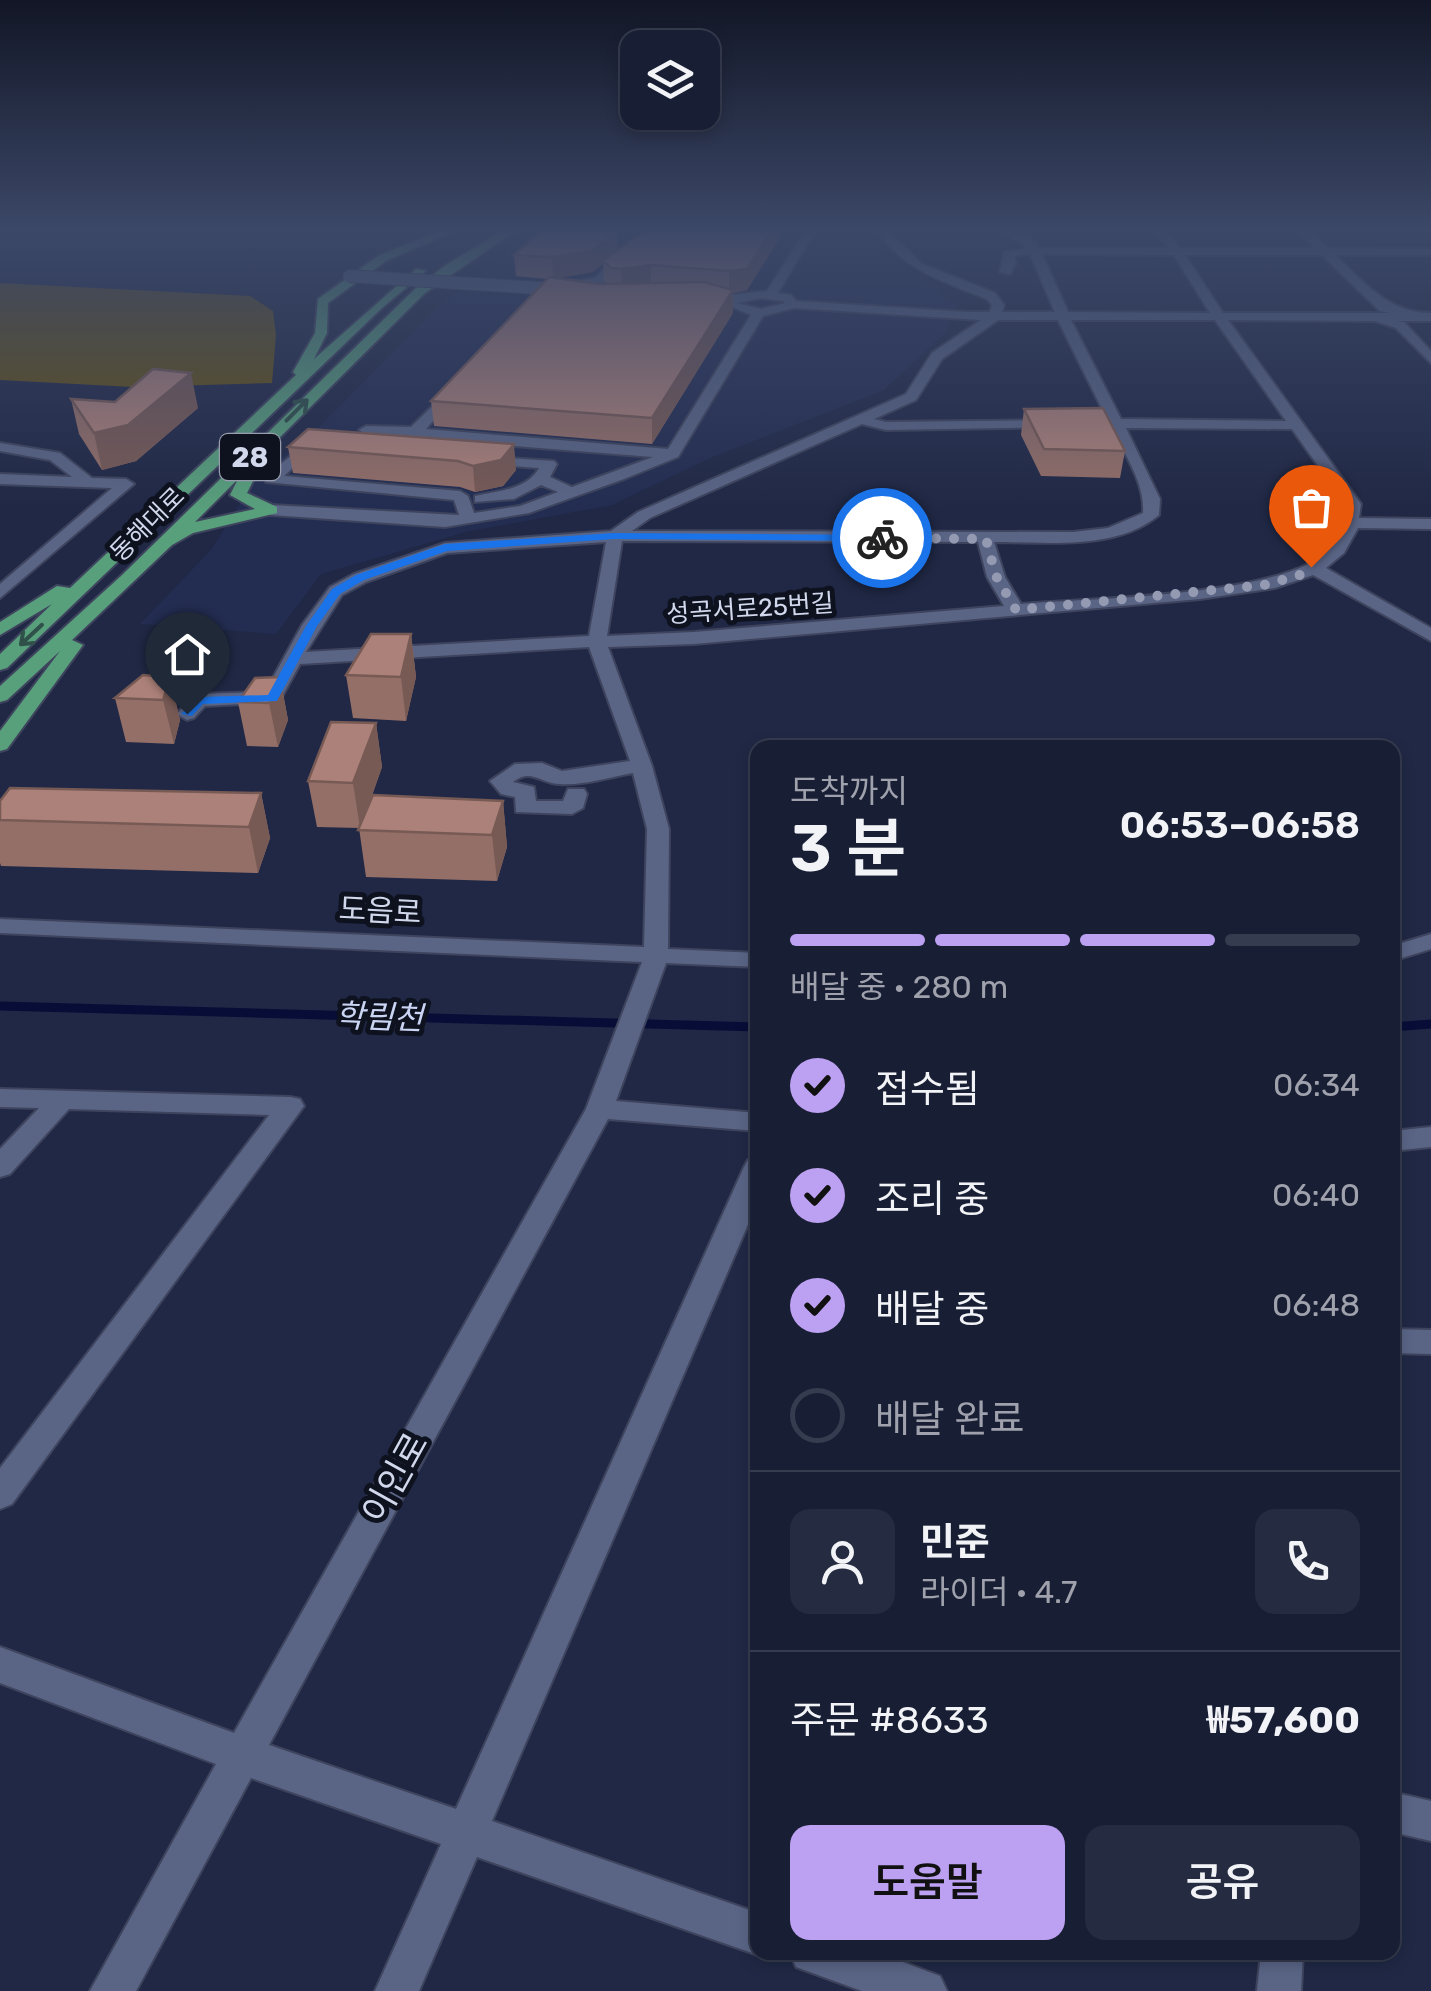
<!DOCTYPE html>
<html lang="ko">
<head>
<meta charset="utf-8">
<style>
	:root { --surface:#181e34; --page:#252b40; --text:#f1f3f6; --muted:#9fa2ac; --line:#363c4f; --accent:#bca0f2 }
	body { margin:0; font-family:Rubik,"Noto Sans KR",sans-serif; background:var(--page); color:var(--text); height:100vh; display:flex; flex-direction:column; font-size:38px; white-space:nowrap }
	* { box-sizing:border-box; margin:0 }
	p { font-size:32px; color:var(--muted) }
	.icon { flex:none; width:55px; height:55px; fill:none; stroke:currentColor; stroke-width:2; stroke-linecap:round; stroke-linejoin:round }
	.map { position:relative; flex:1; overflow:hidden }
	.panel { position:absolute; left:750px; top:740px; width:650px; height:1220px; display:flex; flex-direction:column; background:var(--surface); border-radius:20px; box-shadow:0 5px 15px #0003,0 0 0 2px var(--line) }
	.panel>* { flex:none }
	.tools { position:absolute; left:620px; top:30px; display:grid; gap:20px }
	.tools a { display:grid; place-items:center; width:100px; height:100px; border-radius:20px; background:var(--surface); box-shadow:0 5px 15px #0003,0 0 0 2px var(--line); font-size:50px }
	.pin { position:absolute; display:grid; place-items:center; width:85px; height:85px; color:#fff; margin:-102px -42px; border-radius:50% 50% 50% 0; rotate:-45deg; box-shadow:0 0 10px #0007 }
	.pin .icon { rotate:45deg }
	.courier { position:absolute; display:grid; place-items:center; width:100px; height:100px; margin:-50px; border:8px solid #1a73e8; border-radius:50%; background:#fff; color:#222; box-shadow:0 2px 12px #0007 }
	.summary em { font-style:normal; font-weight:600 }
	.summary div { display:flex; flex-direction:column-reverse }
	.summary { display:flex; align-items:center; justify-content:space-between; height:170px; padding:0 40px }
	h1 { font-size:65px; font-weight:600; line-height:75px }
	.bar { display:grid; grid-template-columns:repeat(4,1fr); gap:15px 10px; align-content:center; height:120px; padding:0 40px }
	.bar i { height:12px; border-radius:8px; background:var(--line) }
	.bar .current { background:var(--accent) }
	.bar p { grid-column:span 4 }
	.line { display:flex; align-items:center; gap:25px; padding:0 40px; border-top:2px solid var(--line) }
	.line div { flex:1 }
	.round { display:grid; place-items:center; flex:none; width:105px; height:105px; border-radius:20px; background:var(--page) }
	ol { padding:0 40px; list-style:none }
	li { display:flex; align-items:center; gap:30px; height:110px }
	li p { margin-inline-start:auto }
	li .icon { padding:10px; border-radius:50%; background:var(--accent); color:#111; stroke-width:4 }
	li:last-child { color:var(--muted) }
	li i { width:55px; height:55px; border:5px solid var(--line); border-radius:50% }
	.action { display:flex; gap:20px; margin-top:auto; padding:20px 40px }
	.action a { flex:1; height:115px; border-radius:20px; background:var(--accent); color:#111; font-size:40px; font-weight:600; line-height:115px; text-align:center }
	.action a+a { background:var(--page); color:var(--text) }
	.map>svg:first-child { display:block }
</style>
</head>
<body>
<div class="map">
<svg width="1431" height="1991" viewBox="0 0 1431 1991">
	<rect width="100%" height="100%" fill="#202845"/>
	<!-- built -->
	<polygon fill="#232d51" points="536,231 839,231 938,287 958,306 945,333 884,390 710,458 612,505 466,532 321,574 276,634 140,624 211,550 257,477 319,427 437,308"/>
	<!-- forest -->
	<polygon fill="#655112" points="0,283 250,296 273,311 276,335 272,383 133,387 0,380"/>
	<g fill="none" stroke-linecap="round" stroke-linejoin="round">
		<!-- stream -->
		<g stroke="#070d37" stroke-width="9">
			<polyline points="0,1006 758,1027"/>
			<polyline points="1392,1027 1431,1024"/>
		</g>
		<defs>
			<g id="minor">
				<polygon points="644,231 655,231 602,283 561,288 555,284 595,278"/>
				<path d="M805,231H815L778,293L791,295L796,301L967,312H990L992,305L987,299C943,281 905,271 877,231H888L922,264L995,293L1004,305L1002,312H1055L1030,254L1014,256L1016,263L1010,274L1000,272L1004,252L1027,248L1001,231C1015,231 1032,234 1039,248H1169L1155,231H1166L1180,248H1315L1298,231H1309L1328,248L1431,249V255H1335C1365,283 1388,313 1431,313V321H1397L1404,322L1431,351V363L1396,328L1375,321L1228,320L1361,504L1359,518L1431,519V529L1358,528L1344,553L1326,568L1431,628V641L1313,575L1275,588L1200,599L694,644L608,647L652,766L669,829L668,949L758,953V967L666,963L616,1101L758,1113V1131L608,1119L269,1745L456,1809L744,1167L748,1160L758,1157V1201L492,1821L758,1913V1952H765L758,1955L477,1857L419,1991H375L441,1844L251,1778L136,1991H90L216,1764L0,1683V1647L234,1733L586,1109L642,962L0,933V919L644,947L647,829L633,773C610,777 582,786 559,784C540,783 531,768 513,782L534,787L536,801H563L568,789H584L587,794L583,808L572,814L516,812L515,797L501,794L490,781L515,764L542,763L562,771L630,761L589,647L300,664L279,702L205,706L194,718L187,720L177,714L192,696L199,694L265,692L302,625L330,587L354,574L445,543L611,531L638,512L906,394L932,353L981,320L794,308L763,316L678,457L624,479L529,513L445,527L271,515L263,510L271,505L459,515L454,500L266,482V476L308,442L324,446L312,450L284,476L460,491L468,496L474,513L520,506L558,492L541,485L514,499L475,502V496C497,491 527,490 539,468L482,464L477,462V456L554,461L557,464L550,477L572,487L653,457L366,434L359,430L366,426L411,427L455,384L462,388L426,429L668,449L751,315L724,304L731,295L767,291ZM1042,254L1174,255L1210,313L1068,312ZM1185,255H1322L1380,311L1390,313H1223ZM761,298L783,301L785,303L761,309L737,303ZM998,320H1058L1107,419L1096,423L1111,427C1124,453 1145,483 1143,513L1108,528L1073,532L632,531L650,518L862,424L886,430L1058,427L1060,424L1053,420L886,422L874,419L916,400L942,359ZM1071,320H1215L1286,421L1121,419ZM1126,428L1292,429L1345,504C1343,520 1341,535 1331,548C1287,597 1090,598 1021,604L1005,577L994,542C1046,542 1116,551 1159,515L1160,499ZM622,541L978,542L987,577L1004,606L694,632L607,636ZM606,542L589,636L306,652L342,595L366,582L447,553Z"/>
				<polygon points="0,443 60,453 92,478 126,479 134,484 0,598 0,584 112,488 0,484 0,474 72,477 50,460 0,451"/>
				<polygon points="1431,934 1431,949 1392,961 1392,946"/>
				<polygon points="0,1089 290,1097 300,1099 304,1106 12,1504 0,1509 0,1468 269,1115 69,1109 10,1174 0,1177 0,1149 39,1108 0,1107"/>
				<polygon points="1431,1127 1431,1147 1392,1151 1392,1131"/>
				<polygon points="1392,1329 1431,1330 1431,1354 1392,1353"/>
				<polygon points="1392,1792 1431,1801 1431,1841 1392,1832"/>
				<polygon points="790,1952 876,1952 940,1976 947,1991 862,1991 796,1967"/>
				<polygon points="1261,1952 1303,1952 1301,1991 1257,1991"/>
			</g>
			<g id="major">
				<polygon points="439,231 455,231 386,261 328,303 327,333 314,359 416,269 426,271 382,308 7,668 0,670 0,654 52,604 0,635 0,622 57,586 70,588 296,375 293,372 315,333 318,299 378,256"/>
				<path d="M502,231H515L425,293L258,459L262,463L247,493L277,507V513L193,533L172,545L72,640L83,645L7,749L0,751V731L60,651L7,700L0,702V686L121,576L417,287L446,265ZM238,479L230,495L255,509L195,522Z"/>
			</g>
		</defs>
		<!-- minor casing -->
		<use href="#minor" stroke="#3e445d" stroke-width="4"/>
		<!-- major casing -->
		<use href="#major" stroke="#3e445d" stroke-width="4"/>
		<!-- minor -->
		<use href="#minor" fill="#5a6586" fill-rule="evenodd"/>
		<!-- major -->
		<use href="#major" fill="#589f7c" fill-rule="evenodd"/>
		<defs>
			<polyline id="minor-bridge" points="349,276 569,290"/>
		</defs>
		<!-- minor-bridge casing -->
		<use href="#minor-bridge" stroke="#3e445d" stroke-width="14" stroke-linecap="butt"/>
		<!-- minor-bridge -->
		<use href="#minor-bridge" stroke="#5a6586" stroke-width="12"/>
	</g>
	<!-- wall -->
	<g fill="#946f68" fill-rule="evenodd">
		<path d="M644,231H780V237L747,290L733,293V313L652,444L434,426L431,401L548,279L516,276L514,255L618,250ZM603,264L604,282L606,284L558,278L592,272Z"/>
		<polygon points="71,399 115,402 198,408 136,461 102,470 79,434"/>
		<polygon points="1024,409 1125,451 1120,478 1041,476 1021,435"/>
		<polygon points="308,429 516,470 503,486 475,492 460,487 293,473 288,447"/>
		<polygon points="411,634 416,677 406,721 353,718 346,675"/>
		<polygon points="170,677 180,720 174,744 126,742 115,698"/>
		<polygon points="280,677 288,720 278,747 247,746 238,702"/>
		<polygon points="376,723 382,767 367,810 503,801 507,847 497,881 366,877 359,828 317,827 308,781"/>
		<polygon points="261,793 270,838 258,873 1,866 0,863 0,801"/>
	</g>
	<!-- shaded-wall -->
	<g fill="#785a55">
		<polygon points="618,231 618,252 603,261 603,264 592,272 553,279 552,257"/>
		<polygon points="771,231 780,231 780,237 747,290 733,293 733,313 652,444 652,418 729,293 729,271"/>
		<polygon points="651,265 651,286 622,290 621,269"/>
		<polygon points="191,373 198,408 136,461 102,470 94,433"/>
		<polygon points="514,444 516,470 503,486 475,492 473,466"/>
		<polygon points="411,634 416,677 406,721 401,677"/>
		<polygon points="170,677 180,720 174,744 163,700"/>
		<polygon points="280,677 288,720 278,747 269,703"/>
		<polygon points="376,723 382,767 360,828 353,783"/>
		<polygon points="261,793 270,838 258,873 249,827"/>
		<polygon points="503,801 507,847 497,881 492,835"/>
	</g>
	<!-- building -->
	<g fill="#ac8179" stroke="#785a55" stroke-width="2.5">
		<polygon points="542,231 618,231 591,251 552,257 514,255"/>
		<polygon points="644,231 771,231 747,269 729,271 651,265 621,269 611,268 603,261"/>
		<polygon points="549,277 599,284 704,282 733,290 652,418 431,401"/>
		<polygon points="153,369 191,373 128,425 94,433 71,399 115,402"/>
		<polygon points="1103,408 1125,451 1044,449 1024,409"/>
		<polygon points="308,429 514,444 501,460 473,466 458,461 288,447"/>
		<polygon points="371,634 411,634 401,677 346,675"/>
		<polygon points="143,675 170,677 163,700 115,698"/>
		<polygon points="280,677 269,703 238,702 255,678"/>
		<polygon points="331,722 376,723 353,783 308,781"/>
		<polygon points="10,788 261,793 249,827 0,820 0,801"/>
		<polygon points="373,795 503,801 492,835 358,830"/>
	</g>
	<!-- one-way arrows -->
	<defs><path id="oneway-shaft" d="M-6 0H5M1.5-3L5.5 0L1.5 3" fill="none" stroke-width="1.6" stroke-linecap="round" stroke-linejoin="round" transform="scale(2.5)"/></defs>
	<g stroke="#2f5149">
		<use href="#oneway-shaft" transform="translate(297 410) rotate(-45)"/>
		<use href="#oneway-shaft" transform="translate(31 635) rotate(137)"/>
	</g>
	<!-- sky -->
	<linearGradient id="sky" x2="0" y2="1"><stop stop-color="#121626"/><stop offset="0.45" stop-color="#3c4868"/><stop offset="1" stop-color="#3c4868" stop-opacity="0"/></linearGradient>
	<rect width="1431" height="510" fill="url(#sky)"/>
	<!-- route -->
	<polygon fill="#1a73e8" points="614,533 882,535 888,538 882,541 614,539 447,551 364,580 340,594 317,626 277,701 203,704 192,716 181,714 199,697 268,695 306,626 332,589 356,575 445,544"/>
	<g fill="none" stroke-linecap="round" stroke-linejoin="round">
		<!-- done -->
		<polyline stroke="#949ab2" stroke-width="10" stroke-dasharray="0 18" points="882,538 986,539 996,576 1016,610 1264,585 1300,575 1311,567"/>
	</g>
	<g text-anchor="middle" stroke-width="10" stroke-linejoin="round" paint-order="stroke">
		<!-- far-street labels -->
		<g font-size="25" fill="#d2d8ec" stroke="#0e121f">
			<text transform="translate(147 524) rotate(-45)" y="9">동해대로</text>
			<text transform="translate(750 608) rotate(-4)" y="9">성곡서로25번길</text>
		</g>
		<!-- shield labels -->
		<rect fill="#0e121f" stroke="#979dae" stroke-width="2.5" x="220" y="434" width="60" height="46" rx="8"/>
		<g font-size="28" font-weight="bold" fill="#d2d8ec">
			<text x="250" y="467">28</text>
		</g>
		<!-- street labels -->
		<g font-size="30" fill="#d2d8ec" stroke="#0e121f">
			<text transform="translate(380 911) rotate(3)" y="10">도음로</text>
		</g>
		<!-- water labels -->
		<g font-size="32" font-style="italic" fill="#cad5f4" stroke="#0e121f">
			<text transform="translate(379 1017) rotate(2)" y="11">학림천</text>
		</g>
		<!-- near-street labels -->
		<g font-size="35" fill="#d2d8ec" stroke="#0e121f">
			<text transform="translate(395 1478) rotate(-61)" y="12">이인로</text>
		</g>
	</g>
</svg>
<div class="tools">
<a><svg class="icon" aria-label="layers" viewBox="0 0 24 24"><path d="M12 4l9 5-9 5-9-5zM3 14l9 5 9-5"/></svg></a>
</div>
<div class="pin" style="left:1311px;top:567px;background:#ea580c"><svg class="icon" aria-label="bag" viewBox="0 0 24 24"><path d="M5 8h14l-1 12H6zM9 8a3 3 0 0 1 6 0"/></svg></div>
<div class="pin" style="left:187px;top:714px;background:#1f2937"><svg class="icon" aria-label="home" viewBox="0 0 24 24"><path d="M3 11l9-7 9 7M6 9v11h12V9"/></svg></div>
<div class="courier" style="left:882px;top:538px"><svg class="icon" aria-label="bike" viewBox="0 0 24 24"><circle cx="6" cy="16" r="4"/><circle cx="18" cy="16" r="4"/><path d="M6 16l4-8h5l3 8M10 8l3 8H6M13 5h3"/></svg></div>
<section class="panel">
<div class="summary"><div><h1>3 분</h1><p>도착까지</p></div><em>06:53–06:58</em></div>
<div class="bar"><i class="current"></i><i class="current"></i><i class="current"></i><i></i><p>배달 중 · 280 m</p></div>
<ol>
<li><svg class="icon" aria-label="check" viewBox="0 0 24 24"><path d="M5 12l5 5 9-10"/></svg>접수됨<p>06:34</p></li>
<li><svg class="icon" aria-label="check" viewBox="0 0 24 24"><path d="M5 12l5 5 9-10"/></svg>조리 중<p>06:40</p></li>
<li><svg class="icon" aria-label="check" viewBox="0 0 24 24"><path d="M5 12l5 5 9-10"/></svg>배달 중<p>06:48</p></li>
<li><i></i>배달 완료</li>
</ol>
<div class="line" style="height:180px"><a class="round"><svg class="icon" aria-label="person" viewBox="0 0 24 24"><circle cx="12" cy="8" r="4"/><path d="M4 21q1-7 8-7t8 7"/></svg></a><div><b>민준</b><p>라이더 · 4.7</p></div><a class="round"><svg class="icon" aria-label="phone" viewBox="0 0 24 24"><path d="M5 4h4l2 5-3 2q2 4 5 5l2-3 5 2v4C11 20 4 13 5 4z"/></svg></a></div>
<div class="line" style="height:130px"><div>주문 #8633</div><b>₩57,600</b></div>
<div class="action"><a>도움말</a><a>공유</a></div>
</section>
</div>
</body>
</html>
